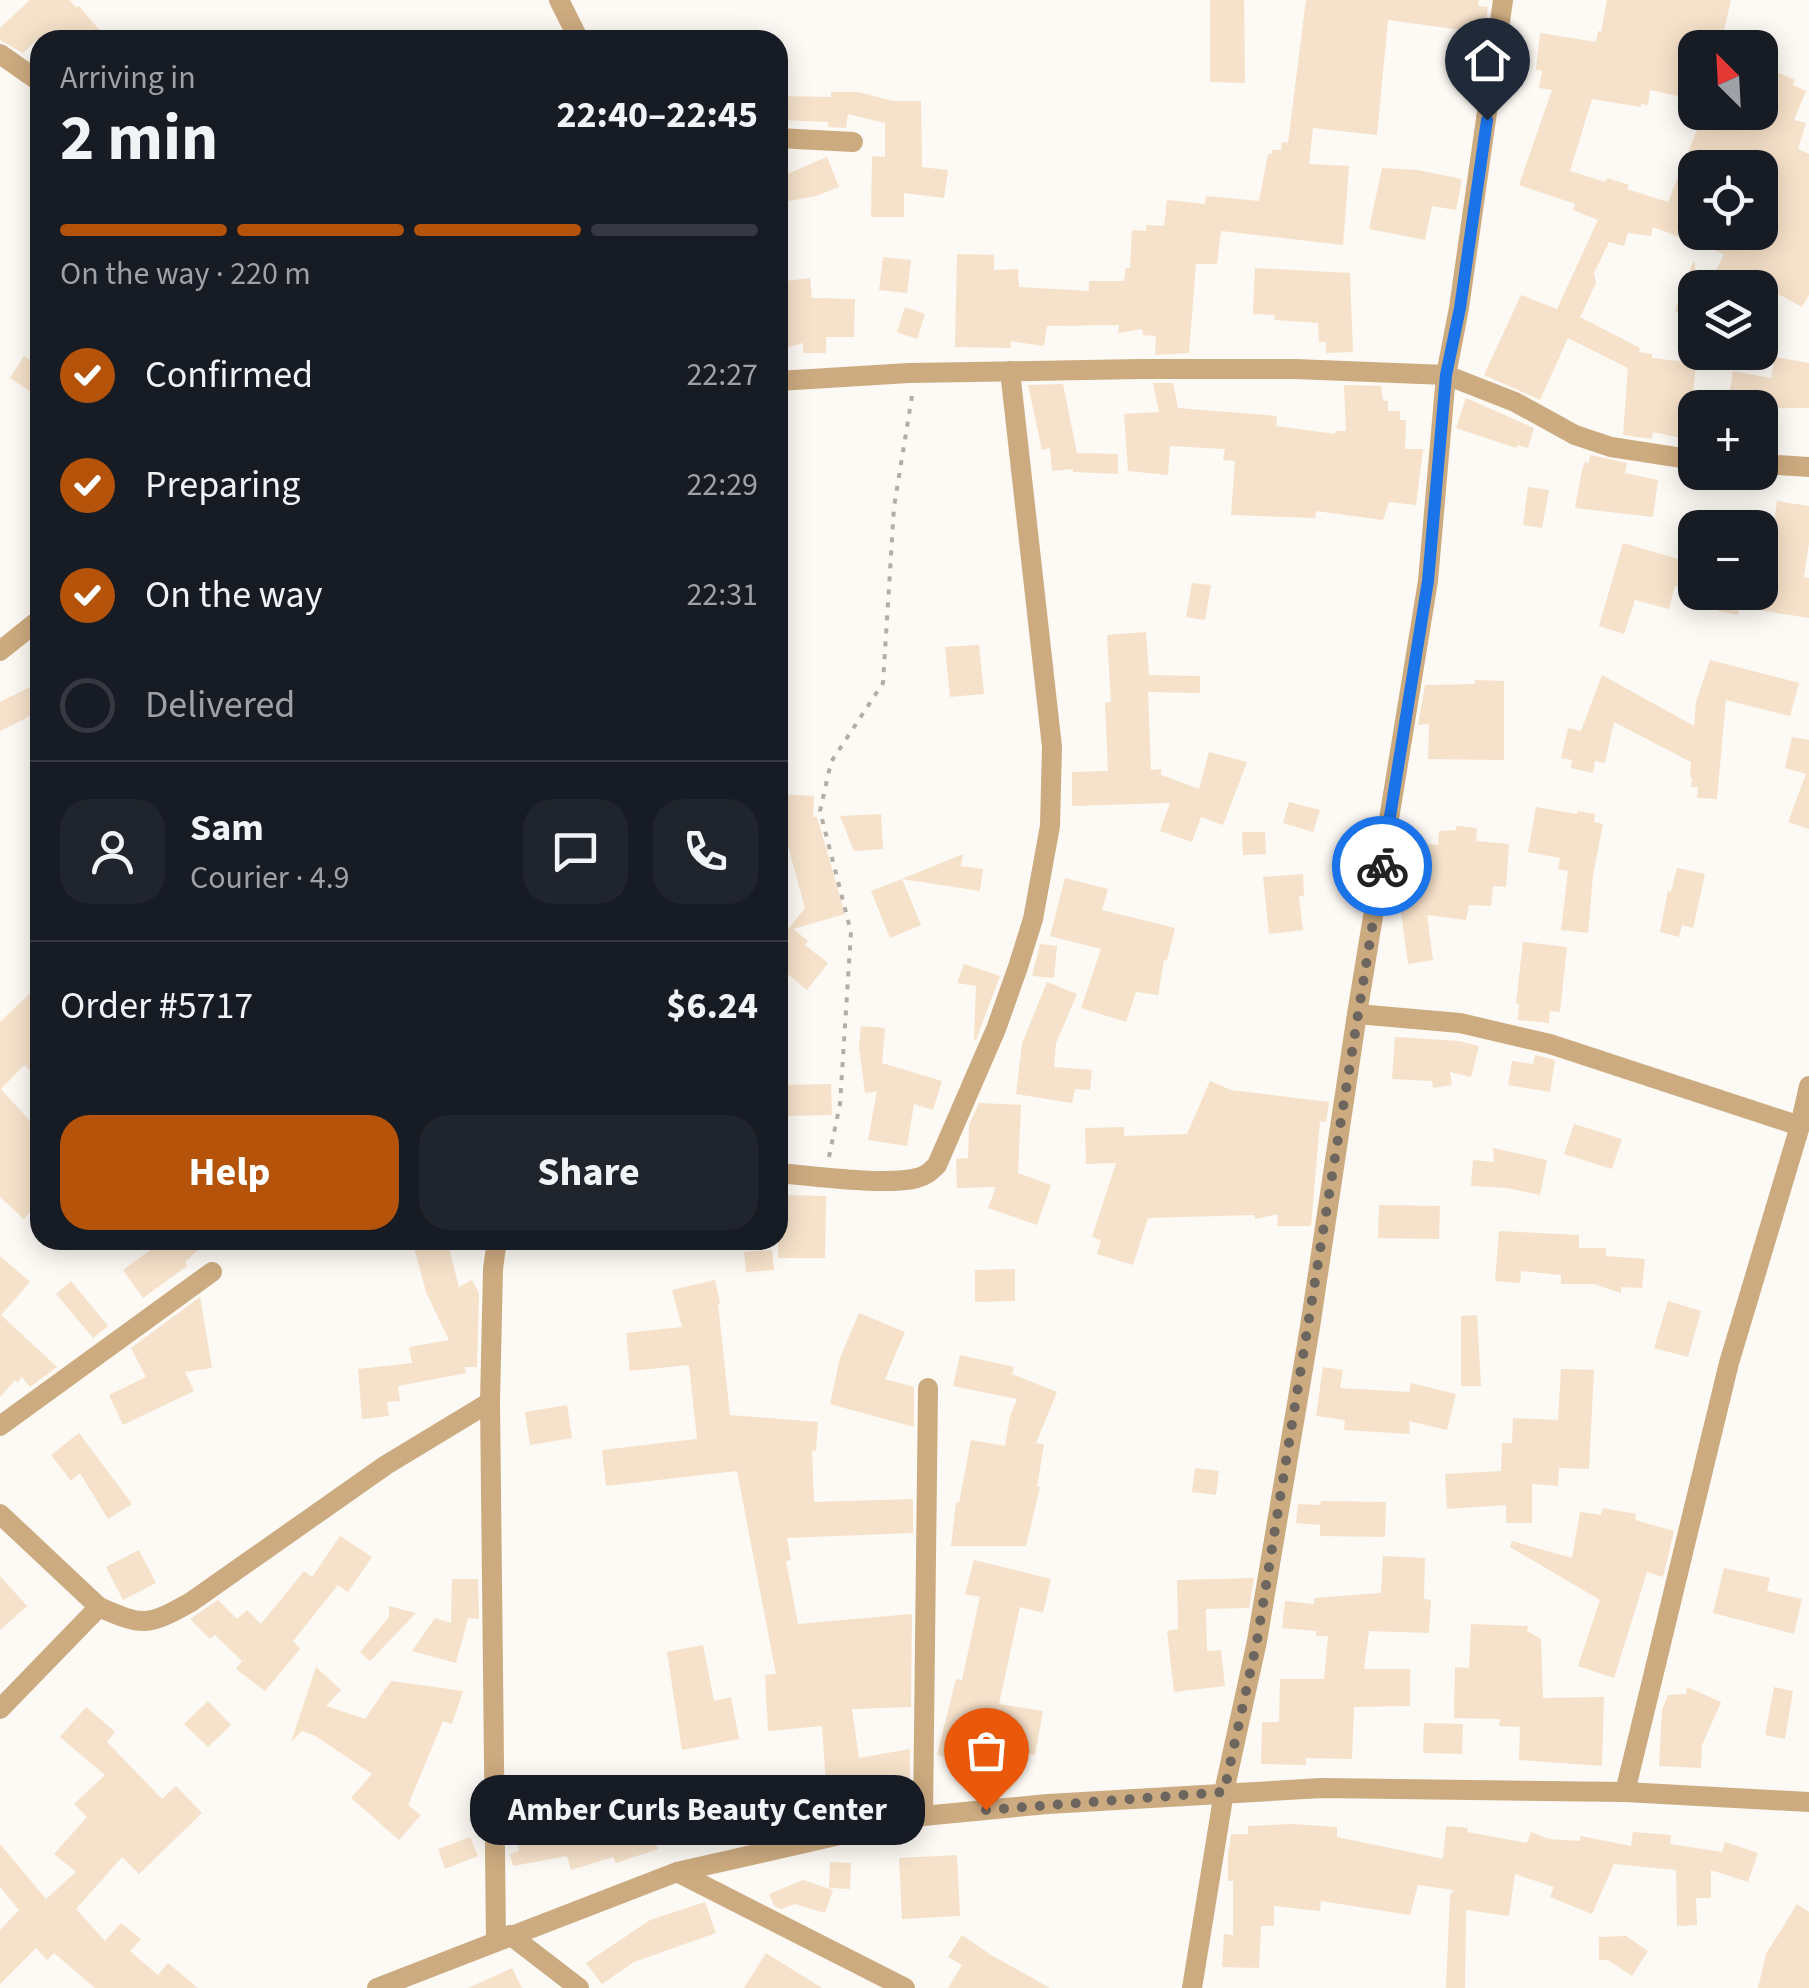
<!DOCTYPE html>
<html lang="en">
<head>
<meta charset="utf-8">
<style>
	:root { --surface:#171b24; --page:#20242c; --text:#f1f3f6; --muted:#9ea1a6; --line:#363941; --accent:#b45309 }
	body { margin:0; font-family:"Source Sans 3",sans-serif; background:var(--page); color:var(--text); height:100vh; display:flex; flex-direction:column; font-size:38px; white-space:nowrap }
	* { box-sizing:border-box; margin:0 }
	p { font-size:32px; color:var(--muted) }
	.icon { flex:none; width:55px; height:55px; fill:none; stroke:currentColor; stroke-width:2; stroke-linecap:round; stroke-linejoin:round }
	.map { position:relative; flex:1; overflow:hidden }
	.sheet { position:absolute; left:30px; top:30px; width:758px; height:1220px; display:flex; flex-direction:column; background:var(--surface); border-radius:30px; box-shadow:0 5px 25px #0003 }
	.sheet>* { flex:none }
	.needle { width:65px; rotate:336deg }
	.buttons { position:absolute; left:1678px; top:30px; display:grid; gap:20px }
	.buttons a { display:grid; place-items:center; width:100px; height:100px; border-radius:20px; background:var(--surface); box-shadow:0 5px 25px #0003; font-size:50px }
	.pin { position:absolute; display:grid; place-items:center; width:85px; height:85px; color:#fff; margin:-102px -42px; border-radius:50% 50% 50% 0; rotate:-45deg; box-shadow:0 0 10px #0007 }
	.pin .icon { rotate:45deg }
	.courier { position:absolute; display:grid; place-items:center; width:100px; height:100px; margin:-50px; border:8px solid #1a73e8; border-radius:50%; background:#fff; color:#222; box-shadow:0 2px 12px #0007 }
	.bubble { position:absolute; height:70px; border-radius:30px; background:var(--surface); box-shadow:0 5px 25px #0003; font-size:32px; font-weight:700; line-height:70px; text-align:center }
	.overview em { font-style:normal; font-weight:700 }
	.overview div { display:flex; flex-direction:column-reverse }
	.overview { display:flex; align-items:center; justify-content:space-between; height:170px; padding:0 30px }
	h1 { font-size:65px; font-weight:700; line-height:75px }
	.bar { display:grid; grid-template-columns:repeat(4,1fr); gap:15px 10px; align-content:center; height:120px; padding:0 30px }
	.bar i { height:12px; border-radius:8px; background:var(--line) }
	.bar .on { background:var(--accent) }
	.bar p { grid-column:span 4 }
	.line { display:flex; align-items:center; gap:25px; padding:0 30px; border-top:2px solid var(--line) }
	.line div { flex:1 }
	.round { display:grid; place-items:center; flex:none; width:105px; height:105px; border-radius:30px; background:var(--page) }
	ol { padding:0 30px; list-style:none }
	li { display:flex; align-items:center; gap:30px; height:110px }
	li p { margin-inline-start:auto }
	li .icon { padding:10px; border-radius:50%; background:var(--accent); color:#fff; stroke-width:4 }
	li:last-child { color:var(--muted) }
	li i { width:55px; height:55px; border:5px solid var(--line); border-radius:50% }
	.cta { display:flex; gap:20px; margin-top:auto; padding:20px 30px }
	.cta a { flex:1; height:115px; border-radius:30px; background:var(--accent); color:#fff; font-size:40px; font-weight:700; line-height:115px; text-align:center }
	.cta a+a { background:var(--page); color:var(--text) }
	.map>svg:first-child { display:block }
</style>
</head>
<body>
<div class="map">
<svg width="1809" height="1988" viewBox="0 0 1809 1988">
	<rect width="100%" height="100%" fill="#fdf9f4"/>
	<!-- building -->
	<g fill="#f6e2ca" fill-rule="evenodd">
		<polygon points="30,0 69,0 77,8 79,6 108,40 37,40 23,53 0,40 0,28"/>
		<polygon points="1210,0 1244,0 1245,83 1210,82"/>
		<polygon points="1306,0 1479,0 1478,6 1488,7 1486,23 1477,23 1476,32 1388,20 1377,135 1313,128 1309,164 1349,166 1343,245 1221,231 1217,264 1196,264 1189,353 1155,355 1156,336 1143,335 1142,329 1118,333 1119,325 1047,326 1044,346 1010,341 1011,348 955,347 957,254 994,255 994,270 1018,269 1019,287 1089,291 1089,281 1124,281 1126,268 1130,268 1132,230 1146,231 1146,225 1164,226 1167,200 1205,204 1206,196 1259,201 1268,154 1272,154 1272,150 1281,150 1282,142 1288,143"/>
		<path d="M1607,0H1731L1720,48H1695V100L1650,90L1648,105L1641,104V107L1592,99L1570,171L1605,182L1607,178L1629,185L1627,189L1668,202L1704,112H1760V65L1795,80L1793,85L1806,91L1794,120L1806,123L1798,149L1809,154V295L1802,307L1767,288H1708L1724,254L1653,227L1651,236L1628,233L1624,246L1609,242L1594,273L1596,283L1580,317L1640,348L1639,352L1652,354V358L1696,363L1692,404L1695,405V441L1653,432L1652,439L1623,435L1628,368L1568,338L1540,400L1484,375L1521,295L1557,309L1598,220L1573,210L1575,204L1519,185L1552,90L1539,88L1542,71L1536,70L1540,33L1596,42L1598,31L1601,32ZM1695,168H1760V232H1695Z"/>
		<polygon points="831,92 858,92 893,101 921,101 922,167 948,170 944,198 904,193 904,217 871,217 872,156 885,157 885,123 848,114 846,128 828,127 828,122 778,120 778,96 831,97"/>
		<polygon points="827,157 839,187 816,196 778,203 778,178"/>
		<polygon points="1382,168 1418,170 1462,179 1456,210 1432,206 1425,240 1369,229"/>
		<polygon points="883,257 911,260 907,293 879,290"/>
		<polygon points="1693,262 1695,262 1695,318 1675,311"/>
		<polygon points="1255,268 1350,273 1353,352 1326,353 1326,342 1319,342 1318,323 1274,320 1275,315 1253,314"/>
		<polygon points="810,278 812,298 855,299 854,337 826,337 826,353 803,353 803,343 778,350 778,282"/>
		<polygon points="905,307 925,314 917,339 897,332"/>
		<polygon points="24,356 40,367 40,398 10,378"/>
		<polygon points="1775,357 1809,363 1809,408 1727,408 1733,371 1771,378"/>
		<polygon points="1153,383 1173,383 1178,408 1277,416 1276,426 1335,434 1335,431 1346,431 1344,385 1381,386 1383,401 1388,401 1388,411 1400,411 1400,420 1406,420 1405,449 1423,449 1416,505 1389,502 1383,520 1316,511 1315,518 1231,515 1235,461 1223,460 1225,449 1170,446 1168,475 1128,471 1124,414 1159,412"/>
		<polygon points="1063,384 1077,453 1118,454 1118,474 1073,472 1073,469 1052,471 1050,448 1042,450 1028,385"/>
		<polygon points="1466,398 1534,428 1528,448 1518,445 1516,448 1456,428"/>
		<polygon points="1590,455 1627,463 1625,473 1658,480 1653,517 1575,508 1582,470 1585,462 1589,463"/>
		<polygon points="1528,487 1549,490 1542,528 1523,525"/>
		<polygon points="1777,501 1809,506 1809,543 1804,577 1809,578 1809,618 1739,607 1738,615 1718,611 1716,592 1760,592 1760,533 1772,536"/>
		<polygon points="1623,543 1689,562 1682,588 1675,586 1669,609 1635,600 1624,634 1599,626"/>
		<polygon points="1192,583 1211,585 1205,620 1186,617"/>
		<polygon points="1146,632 1149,675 1200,676 1200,693 1148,692 1151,770 1161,769 1161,775 1199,789 1209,752 1247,762 1223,825 1201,817 1192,842 1160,831 1170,803 1072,806 1072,772 1108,771 1105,703 1111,702 1107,635"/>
		<polygon points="979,645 984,694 950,697 945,647"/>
		<polygon points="1710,660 1799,683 1790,716 1726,700 1717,799 1697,798 1698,787 1691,787 1692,778 1690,777 1691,762 1614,722 1605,763 1595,761 1593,773 1571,768 1572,760 1561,758 1568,728 1581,731 1602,675 1694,726 1696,702"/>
		<polygon points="1475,680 1504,681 1504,760 1428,759 1429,724 1418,725 1425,685 1475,684"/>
		<polygon points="40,682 40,711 0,731 0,702"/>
		<polygon points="1792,737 1809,740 1809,829 1788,822 1806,774 1785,768"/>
		<polygon points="778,794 814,796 813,817 817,817 845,914 793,929 808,941 805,945 828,963 807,990 778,966 778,942 805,908 784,831 778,831"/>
		<polygon points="1289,802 1320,810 1313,832 1283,823"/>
		<polygon points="1536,807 1577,814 1578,811 1595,814 1594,822 1603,824 1593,875 1588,933 1561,930 1568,871 1558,869 1560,858 1528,852"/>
		<polygon points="881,814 883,849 854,851 840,816"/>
		<polygon points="1456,826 1477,828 1476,841 1509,844 1506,887 1493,886 1491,906 1469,905 1466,920 1427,915 1433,960 1408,964 1401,912 1398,912 1402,878 1422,881 1428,844 1438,845 1439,831 1456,830"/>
		<polygon points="1242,832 1265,832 1266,854 1243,855"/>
		<polygon points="963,854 961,866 983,869 980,891 902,879"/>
		<polygon points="1677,868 1705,874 1693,928 1682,925 1679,937 1660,932 1668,891 1671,892"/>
		<polygon points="1303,874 1304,896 1299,896 1303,930 1269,934 1263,877"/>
		<polygon points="1065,878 1108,889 1102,910 1175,928 1167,960 1164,960 1158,995 1136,992 1126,1022 1081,1008 1101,949 1050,936"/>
		<polygon points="902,879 921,925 890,938 871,891"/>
		<polygon points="1523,942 1567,947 1560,1012 1550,1011 1549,1023 1518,1020 1519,1004 1516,1003"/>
		<polygon points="1040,944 1057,946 1054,978 1032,976"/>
		<polygon points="964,964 1000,976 976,1040 974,1039 976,986 957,983"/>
		<polygon points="1047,982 1077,994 1056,1043 1054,1067 1092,1070 1090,1090 1075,1089 1072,1103 1016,1094 1022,1044"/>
		<polygon points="40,984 40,1079 24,1065 1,1089 40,1132 40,1201 24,1219 0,1197 0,1022"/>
		<polygon points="861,1026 885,1028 882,1063 942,1081 933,1110 914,1104 907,1146 868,1140 877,1091 865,1093 859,1047"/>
		<polygon points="1395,1037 1458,1041 1479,1046 1471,1077 1450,1072 1452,1085 1433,1088 1432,1081 1392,1079"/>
		<polygon points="1535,1055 1555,1060 1550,1092 1508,1085 1512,1061 1533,1064"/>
		<polygon points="1210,1081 1231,1090 1329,1102 1326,1122 1320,1121 1311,1226 1277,1226 1278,1214 1255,1219 1254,1215 1148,1218 1133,1265 1097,1254 1101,1240 1092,1237 1116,1163 1086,1164 1085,1128 1124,1127 1124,1136 1187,1134"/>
		<polygon points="831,1084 832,1115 784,1116 784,1085"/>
		<polygon points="979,1103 1021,1105 1018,1173 1051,1185 1037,1225 988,1208 996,1187 957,1188 956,1159 968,1158 969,1125"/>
		<polygon points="1574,1124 1622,1139 1612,1169 1564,1154"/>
		<polygon points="1493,1148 1547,1160 1540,1195 1507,1188 1471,1186 1473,1160 1494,1162"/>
		<polygon points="778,1195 826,1196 825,1258 778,1258"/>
		<polygon points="1379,1205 1440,1206 1439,1239 1378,1238"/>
		<polygon points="1499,1231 1579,1235 1579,1248 1606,1248 1606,1256 1645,1259 1642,1288 1621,1287 1621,1293 1594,1284 1561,1284 1561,1275 1521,1271 1520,1283 1495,1281"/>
		<polygon points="164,1240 209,1240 185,1262 187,1266 143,1298 123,1270"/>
		<polygon points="412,1240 447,1240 459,1287 472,1280 479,1293 477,1367 465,1367 466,1373 398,1386 400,1401 387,1402 389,1416 362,1419 358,1369 412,1363 409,1347 449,1340 426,1292"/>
		<polygon points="772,1250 774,1270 746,1272 744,1252"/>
		<polygon points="0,1256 30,1282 1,1315 57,1367 30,1387 22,1377 17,1383 15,1380 0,1397"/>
		<polygon points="1015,1269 1015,1301 975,1302 975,1270"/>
		<polygon points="715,1280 720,1303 718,1304 730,1415 818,1422 816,1451 812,1450 814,1502 913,1499 913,1533 787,1538 791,1560 786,1561 798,1624 912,1614 911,1707 852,1709 859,1758 910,1749 910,1783 827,1800 822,1726 768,1731 765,1675 776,1674 737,1471 606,1486 602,1450 697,1439 689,1365 630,1371 626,1333 682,1327 672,1290"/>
		<polygon points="71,1281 108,1326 93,1338 56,1294"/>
		<polygon points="200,1297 212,1368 185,1372 194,1391 123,1425 109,1395 146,1377 131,1348"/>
		<polygon points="1668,1301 1701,1311 1688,1357 1654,1348"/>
		<polygon points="859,1313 905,1332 885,1379 914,1387 914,1427 830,1404 840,1358"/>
		<polygon points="1477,1315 1481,1386 1461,1386 1461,1316"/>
		<polygon points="960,1355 1014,1367 1012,1374 1057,1392 1036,1443 1044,1444 1037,1487 1040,1487 1026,1546 951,1546 956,1503 959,1503 971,1440 1005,1446 1010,1416 1017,1399 953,1386"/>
		<polygon points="1323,1367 1343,1370 1340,1388 1409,1392 1411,1383 1456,1394 1447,1430 1409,1421 1410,1434 1344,1430 1345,1420 1316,1416"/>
		<polygon points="1561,1369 1594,1370 1589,1469 1559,1468 1558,1486 1532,1484 1532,1523 1506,1523 1506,1505 1447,1509 1445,1474 1501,1471 1502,1443 1512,1443 1513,1418 1558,1420"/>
		<polygon points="567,1405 572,1438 530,1445 525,1412"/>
		<polygon points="79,1433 132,1504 108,1519 80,1473 71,1481 51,1455"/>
		<polygon points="1195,1468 1219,1471 1216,1495 1192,1492"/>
		<polygon points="1321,1501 1386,1502 1385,1537 1320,1536 1320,1525 1296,1523 1298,1504 1320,1505"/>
		<polygon points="1603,1508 1636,1514 1635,1520 1674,1531 1663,1577 1647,1572 1614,1678 1578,1666 1600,1600 1510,1547 1512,1541 1572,1558 1580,1512 1601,1515"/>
		<polygon points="340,1536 372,1557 348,1592 338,1585 293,1641 300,1649 265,1691 236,1669 242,1661 215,1635 210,1639 190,1619 218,1600 237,1619 247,1610 261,1624 304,1571 312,1577"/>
		<polygon points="139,1550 156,1583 123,1600 106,1567"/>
		<polygon points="1383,1556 1425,1558 1424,1599 1431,1600 1429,1633 1369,1631 1364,1669 1410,1669 1410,1706 1354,1707 1352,1759 1306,1758 1306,1765 1261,1764 1262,1722 1279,1722 1280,1679 1324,1679 1328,1636 1316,1636 1316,1631 1282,1628 1285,1601 1314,1604 1314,1598 1381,1593"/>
		<polygon points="974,1560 1051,1579 1043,1613 1020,1607 999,1704 1043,1711 1035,1755 966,1743 959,1762 937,1755 956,1679 962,1680 980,1597 965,1594"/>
		<polygon points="1724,1568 1770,1578 1767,1591 1802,1599 1794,1634 1713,1613"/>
		<polygon points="0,1576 27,1606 0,1630"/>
		<polygon points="1254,1578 1249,1608 1206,1609 1207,1651 1221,1650 1225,1686 1174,1692 1167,1631 1178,1629 1177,1580"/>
		<polygon points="452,1579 478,1579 479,1619 468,1618 456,1663 412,1651 435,1618 451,1623"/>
		<polygon points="389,1606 416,1613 370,1661 360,1652 389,1617"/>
		<polygon points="1471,1624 1528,1626 1527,1631 1541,1639 1543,1698 1604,1697 1602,1766 1519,1760 1520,1727 1499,1726 1500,1719 1454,1718 1455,1667 1469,1668"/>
		<polygon points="703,1645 714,1701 731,1697 739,1739 682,1750 667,1652"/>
		<polygon points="316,1667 341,1690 326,1706 365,1719 391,1681 463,1691 452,1724 443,1721 408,1805 421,1815 399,1840 351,1798 372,1774 314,1735 302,1731 291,1742"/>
		<polygon points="1687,1687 1721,1702 1702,1745 1701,1768 1659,1766 1662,1710 1668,1695 1686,1694"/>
		<polygon points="1774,1687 1793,1691 1785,1739 1765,1735"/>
		<polygon points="208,1701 231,1725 208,1747 184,1724"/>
		<polygon points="86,1707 115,1732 107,1742 162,1799 176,1786 202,1813 139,1874 122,1857 76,1909 105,1941 121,1923 141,1939 130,1951 158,1975 168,1963 198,1988 95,1988 54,1953 47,1960 36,1948 0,1984 0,1930 19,1910 0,1887 0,1844 46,1899 76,1872 54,1854 87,1817 74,1804 105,1775 60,1737"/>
		<polygon points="1424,1723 1463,1724 1462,1754 1423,1753"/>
		<polygon points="626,1814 631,1830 650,1824 658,1849 616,1863 613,1857 571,1870 567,1856 513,1866 510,1854 519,1851 516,1832 554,1825 557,1840 603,1826 602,1822"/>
		<polygon points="1292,1824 1337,1827 1337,1837 1443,1859 1446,1826 1468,1828 1467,1832 1527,1843 1531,1832 1549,1839 1580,1841 1580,1836 1631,1846 1633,1832 1671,1835 1670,1844 1722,1852 1725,1842 1758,1853 1748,1882 1711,1870 1711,1898 1696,1898 1697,1925 1677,1926 1676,1870 1614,1864 1592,1914 1550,1897 1554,1887 1515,1874 1509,1916 1466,1910 1465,1988 1446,1988 1450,1895 1454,1890 1418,1885 1410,1915 1321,1901 1320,1911 1274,1906 1274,1926 1261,1926 1259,1968 1222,1967 1224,1934 1233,1935 1233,1881 1228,1881 1228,1855 1231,1834 1248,1834 1248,1826"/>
		<polygon points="470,1837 478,1856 445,1869 438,1849"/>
		<polygon points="957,1855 960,1916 902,1919 899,1858"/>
		<polygon points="830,1862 851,1863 850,1889 829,1888"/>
		<polygon points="803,1880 833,1890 825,1913 795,1904 781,1909 774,1906 769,1894"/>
		<polygon points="705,1902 716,1933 634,1962 602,1984 586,1963 650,1920"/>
		<polygon points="1797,1904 1809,1912 1809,1988 1758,1988 1766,1954"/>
		<polygon points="962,1935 991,1955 1050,1988 948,1988 962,1965 948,1957"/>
		<polygon points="1626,1936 1648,1951 1632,1976 1608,1960 1599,1960 1599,1937"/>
		<polygon points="766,1953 822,1988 744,1988"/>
		<polygon points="512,1968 522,1988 468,1988"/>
	</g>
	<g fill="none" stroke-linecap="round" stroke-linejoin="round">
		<!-- path -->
		<polyline stroke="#b2ada7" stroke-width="4" stroke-dasharray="5 8" stroke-linecap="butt" points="829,1157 840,1104 851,932 820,811 831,762 883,683 894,507 912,396"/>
		<!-- street -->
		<g stroke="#cdab80" stroke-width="20">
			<polyline points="559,0 579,40"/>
			<polyline points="0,54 40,82"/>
			<polyline points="778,138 853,142"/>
			<polyline points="778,381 909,373 1142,369 1295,369 1446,375 1515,402 1575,435 1611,447 1695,460"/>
			<polyline points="1760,464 1809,467"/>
			<polyline points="0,651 40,619"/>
			<polyline points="1357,1014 1460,1023 1550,1044 1800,1126"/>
			<path d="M778,1173C812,1176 887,1186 917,1178C926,1176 931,1171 937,1165L996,1029L1018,967L1033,919L1050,826L1052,747L1010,371"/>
			<polyline points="0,1426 212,1272"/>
			<polyline points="0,1514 99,1607"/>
			<path d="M0,1709L99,1607C144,1627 148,1626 191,1602L386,1465L490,1402"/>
			<polyline points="1625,1792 1729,1363 1800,1126 1809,1086"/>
			<polyline points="923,1816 928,1388"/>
			<polyline points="677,1872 905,1988"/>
			<polyline points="510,1935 579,1988"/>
			<polyline points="496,1940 490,1402 493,1269 497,1240"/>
			<polyline points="377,1988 677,1872 923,1816 1048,1804 1322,1788 1625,1792 1809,1802"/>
			<polyline points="1192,1988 1224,1792 1257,1641 1310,1327 1357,1014 1428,581 1446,375 1459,308 1503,0"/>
		</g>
	</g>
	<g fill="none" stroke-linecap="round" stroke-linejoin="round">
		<!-- done -->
		<polyline stroke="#6c665f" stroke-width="10" stroke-dasharray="0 18" points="986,1810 1224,1792 1257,1641 1382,866"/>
		<!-- route -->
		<polyline stroke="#1a73e8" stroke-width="12" points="1382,866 1428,581 1446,375 1460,308 1487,120"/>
	</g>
</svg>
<div class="buttons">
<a><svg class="needle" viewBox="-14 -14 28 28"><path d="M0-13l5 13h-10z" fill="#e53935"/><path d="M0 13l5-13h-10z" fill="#9ea1a6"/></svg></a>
<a><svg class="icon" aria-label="locate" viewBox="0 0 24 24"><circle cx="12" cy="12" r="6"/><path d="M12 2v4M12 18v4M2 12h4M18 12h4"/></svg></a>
<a><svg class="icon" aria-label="layers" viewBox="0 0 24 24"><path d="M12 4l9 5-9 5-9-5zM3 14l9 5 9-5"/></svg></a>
<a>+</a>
<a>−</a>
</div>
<div class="pin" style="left:986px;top:1810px;background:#ea580c"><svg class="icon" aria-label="bag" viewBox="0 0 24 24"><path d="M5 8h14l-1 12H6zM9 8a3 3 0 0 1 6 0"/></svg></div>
<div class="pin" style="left:1487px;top:120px;background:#1f2937"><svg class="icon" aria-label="home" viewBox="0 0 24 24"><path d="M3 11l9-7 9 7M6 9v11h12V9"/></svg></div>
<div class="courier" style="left:1382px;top:866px"><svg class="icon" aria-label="bike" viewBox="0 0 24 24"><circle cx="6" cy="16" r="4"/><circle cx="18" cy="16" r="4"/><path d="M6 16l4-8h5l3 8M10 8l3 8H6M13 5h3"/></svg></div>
<div class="bubble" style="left:470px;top:1775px;width:455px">Amber Curls Beauty Center</div>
<section class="sheet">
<div class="overview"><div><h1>2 min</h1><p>Arriving in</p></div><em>22:40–22:45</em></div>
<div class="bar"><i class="on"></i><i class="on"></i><i class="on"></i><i></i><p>On the way · 220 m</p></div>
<ol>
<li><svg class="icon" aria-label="check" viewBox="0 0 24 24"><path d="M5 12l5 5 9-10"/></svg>Confirmed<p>22:27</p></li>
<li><svg class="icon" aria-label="check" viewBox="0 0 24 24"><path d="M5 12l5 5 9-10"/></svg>Preparing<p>22:29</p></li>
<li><svg class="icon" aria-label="check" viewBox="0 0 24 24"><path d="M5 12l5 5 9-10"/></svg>On the way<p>22:31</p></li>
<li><i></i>Delivered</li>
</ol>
<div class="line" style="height:180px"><a class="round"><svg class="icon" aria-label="person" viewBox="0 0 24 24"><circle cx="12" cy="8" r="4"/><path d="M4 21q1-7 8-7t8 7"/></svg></a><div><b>Sam</b><p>Courier · 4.9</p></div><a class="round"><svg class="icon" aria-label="chat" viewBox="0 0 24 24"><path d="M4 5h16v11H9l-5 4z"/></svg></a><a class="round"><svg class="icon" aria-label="phone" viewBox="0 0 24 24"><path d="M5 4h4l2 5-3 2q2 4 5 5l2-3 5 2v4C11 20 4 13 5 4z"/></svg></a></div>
<div class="line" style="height:130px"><div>Order #5717</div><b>$6.24</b></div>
<div class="cta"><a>Help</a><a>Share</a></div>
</section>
</div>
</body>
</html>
